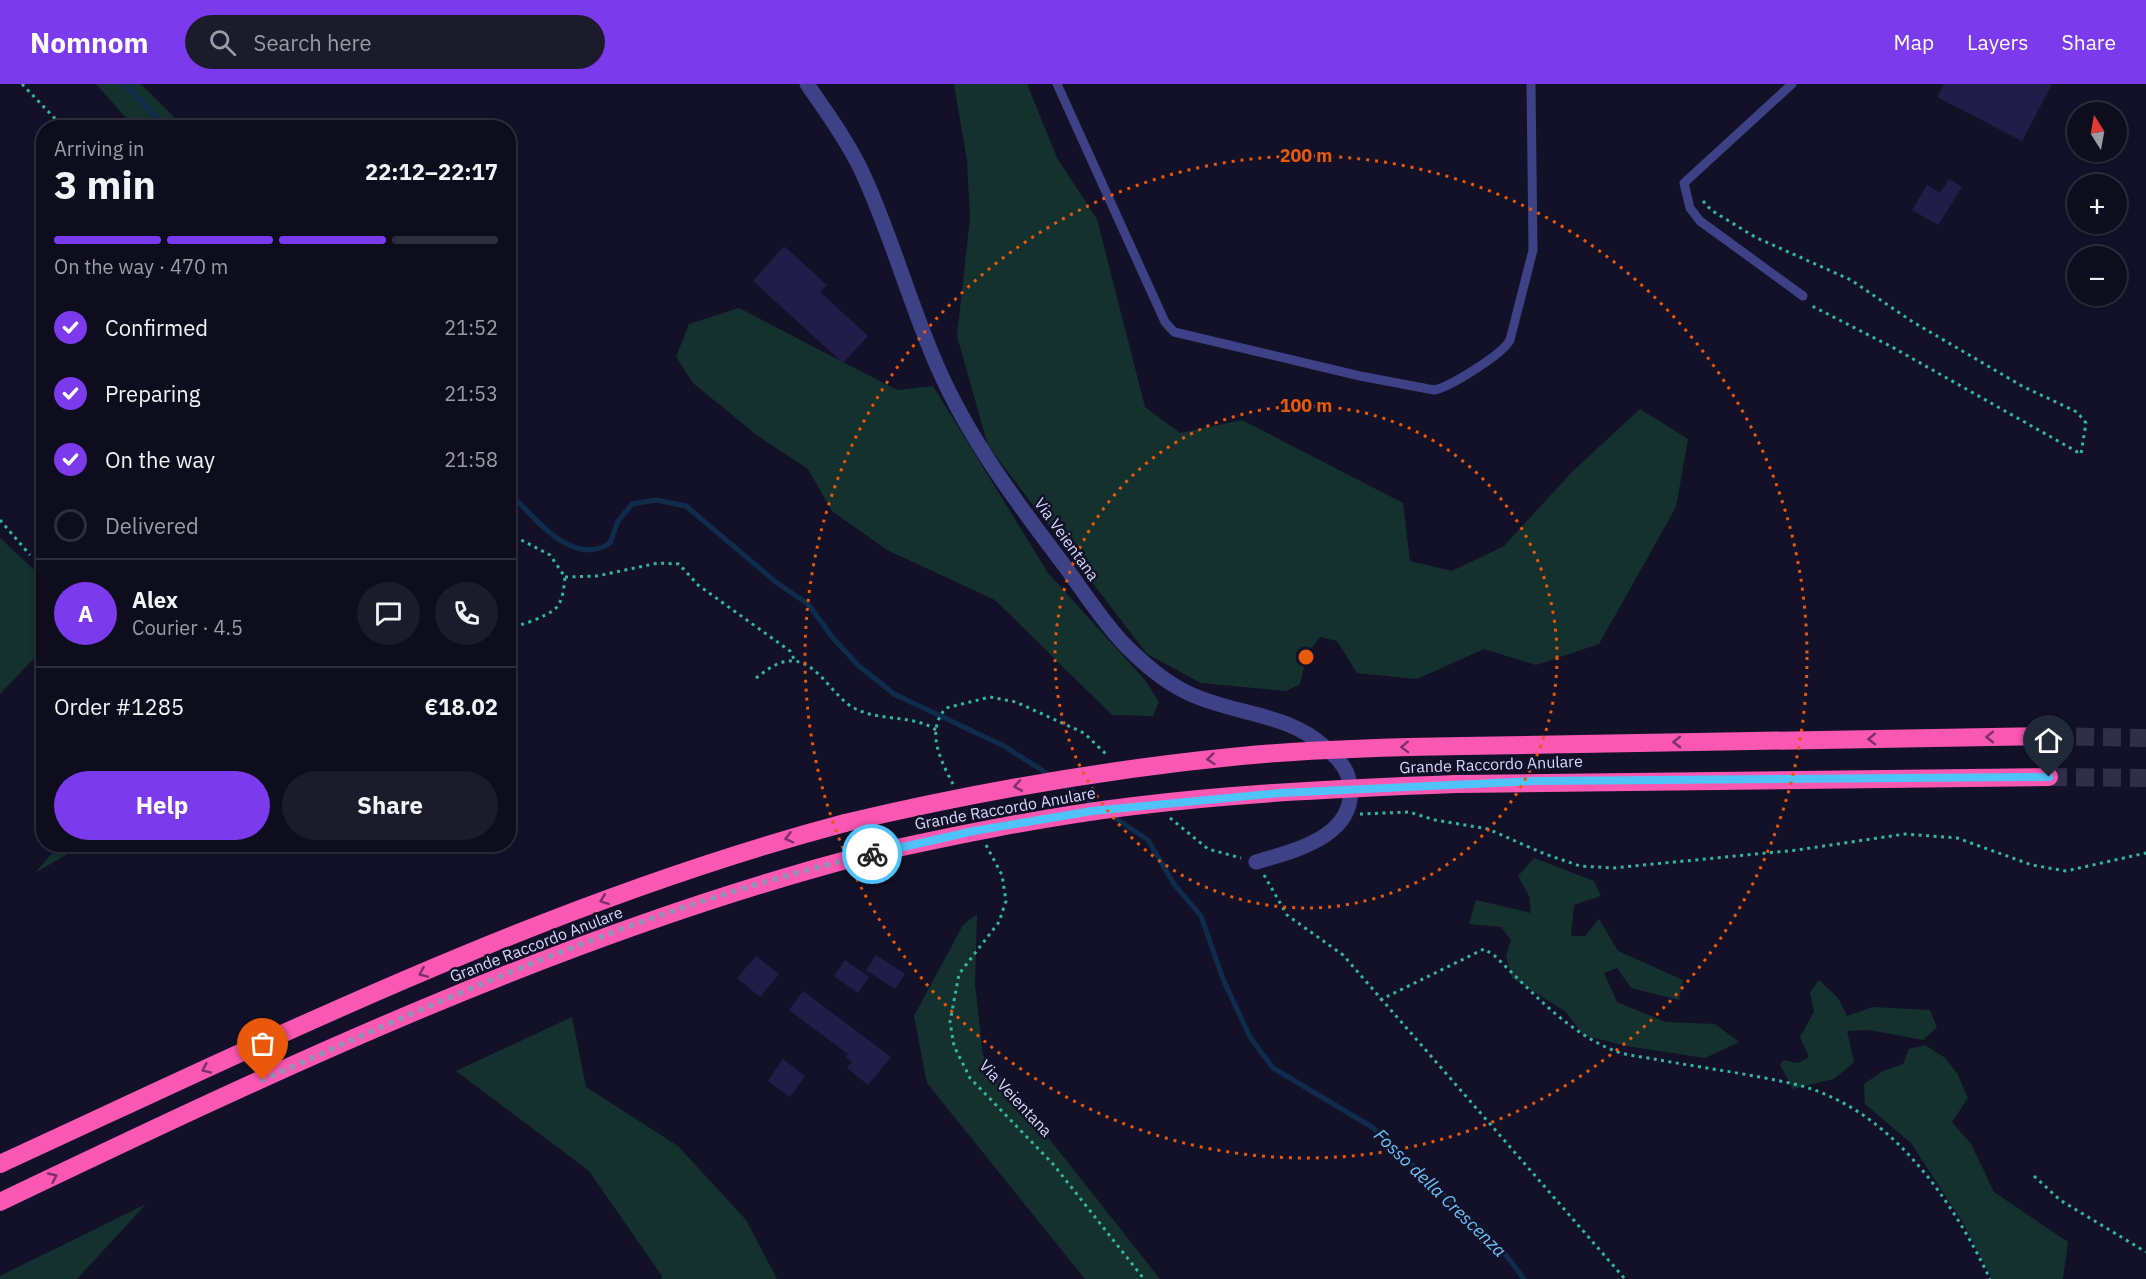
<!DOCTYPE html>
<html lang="en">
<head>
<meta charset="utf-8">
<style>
	:root { --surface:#0e0d1e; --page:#1c1b2b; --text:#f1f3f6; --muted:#9b9ca4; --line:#2e2d3c; --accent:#7c3aed }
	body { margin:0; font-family:"IBM Plex Sans",sans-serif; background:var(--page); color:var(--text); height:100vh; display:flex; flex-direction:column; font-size:22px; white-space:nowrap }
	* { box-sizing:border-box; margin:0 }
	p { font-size:20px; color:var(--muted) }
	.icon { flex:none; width:33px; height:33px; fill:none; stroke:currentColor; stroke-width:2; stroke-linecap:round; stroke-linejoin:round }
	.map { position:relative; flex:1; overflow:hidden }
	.drawer { position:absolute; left:36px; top:36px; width:480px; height:732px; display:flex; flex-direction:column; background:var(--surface); border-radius:24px; box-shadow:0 3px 9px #0003,0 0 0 2px var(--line) }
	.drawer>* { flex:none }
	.needle { width:39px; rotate:349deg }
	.fabs { position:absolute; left:2067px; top:18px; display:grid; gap:12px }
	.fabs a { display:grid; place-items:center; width:60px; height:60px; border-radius:50%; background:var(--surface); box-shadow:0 3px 9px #0003,0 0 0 2px var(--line); font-size:30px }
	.pin { position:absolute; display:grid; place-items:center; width:51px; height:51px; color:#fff; margin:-62px -26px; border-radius:50% 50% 50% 0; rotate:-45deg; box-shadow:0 0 6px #0007 }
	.pin .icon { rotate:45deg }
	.courier { position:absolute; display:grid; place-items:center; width:60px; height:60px; margin:-30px; border:4px solid #4fc3f7; border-radius:50%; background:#fff; color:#222; box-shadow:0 2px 8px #0007 }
	.summary em { font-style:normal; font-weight:700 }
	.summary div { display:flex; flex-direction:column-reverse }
	.summary { display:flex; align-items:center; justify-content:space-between; height:102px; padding:0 18px }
	h1 { font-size:39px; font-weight:700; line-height:45px }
	.bar { display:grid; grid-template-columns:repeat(4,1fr); gap:9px 6px; align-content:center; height:72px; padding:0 18px }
	.bar i { height:8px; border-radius:4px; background:var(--line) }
	.bar .active { background:var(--accent) }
	.bar p { grid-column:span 4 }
	.line { display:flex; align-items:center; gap:15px; padding:0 18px; border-top:2px solid var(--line) }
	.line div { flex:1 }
	.round { display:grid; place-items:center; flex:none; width:63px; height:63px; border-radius:32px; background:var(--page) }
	ol { padding:0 18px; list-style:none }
	li { display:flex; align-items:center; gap:18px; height:66px }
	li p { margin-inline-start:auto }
	li .icon { padding:6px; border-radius:50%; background:var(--accent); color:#fff; stroke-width:4 }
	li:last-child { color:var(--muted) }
	li i { width:33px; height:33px; border:3px solid var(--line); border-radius:50% }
	.primary-button { display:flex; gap:12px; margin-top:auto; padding:12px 18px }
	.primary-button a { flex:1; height:69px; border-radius:36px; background:var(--accent); color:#fff; font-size:24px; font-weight:700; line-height:69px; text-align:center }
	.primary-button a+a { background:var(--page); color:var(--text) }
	header { display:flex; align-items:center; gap:36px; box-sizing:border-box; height:84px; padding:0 30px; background:var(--accent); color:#fff }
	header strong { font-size:28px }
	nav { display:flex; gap:33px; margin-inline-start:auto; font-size:21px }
	.search { width:420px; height:54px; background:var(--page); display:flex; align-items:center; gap:15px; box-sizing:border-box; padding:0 21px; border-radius:33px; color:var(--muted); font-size:22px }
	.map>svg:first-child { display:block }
</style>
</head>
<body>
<header>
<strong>Nomnom</strong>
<div class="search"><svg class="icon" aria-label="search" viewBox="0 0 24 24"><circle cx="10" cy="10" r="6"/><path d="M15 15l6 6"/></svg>Search here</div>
<nav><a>Map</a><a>Layers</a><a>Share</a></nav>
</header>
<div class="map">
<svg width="2146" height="1195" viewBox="0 0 2146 1195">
	<rect width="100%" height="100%" fill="#131128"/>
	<!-- green -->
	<g fill="#14312e">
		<polygon points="96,0 141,0 184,43 134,43"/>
		<polygon points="954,0 1027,0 1057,74 1097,135 1145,323 1180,349 1242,336 1403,419 1410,477 1452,487 1504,462 1572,388 1640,325 1688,355 1676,423 1599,560 1536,581 1484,565 1417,595 1357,589 1337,557 1320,553 1307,570 1300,600 1286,607 1201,599 1147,570 988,362 957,252 970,134 967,76"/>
		<polygon points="739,224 897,306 933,302 1048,489 1145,596 1159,618 1153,632 1112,631 995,516 887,466 832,427 808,385 758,352 693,299 676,273 689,240"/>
		<polygon points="0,454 44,495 43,565 0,610"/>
		<polygon points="59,760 83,761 35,789 59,761"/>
		<polygon points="1534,774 1594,797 1601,812 1574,821 1571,852 1585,852 1599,835 1618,867 1683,896 1679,916 1631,904 1617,884 1604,889 1617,918 1666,938 1715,940 1739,958 1705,974 1626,962 1583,951 1566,928 1512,894 1506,872 1511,856 1501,843 1469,840 1476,816 1531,829 1529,812 1518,792"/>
		<polygon points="977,830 975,900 983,971 1160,1195 1085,1195 927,999 914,932 963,841"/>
		<polygon points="1819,896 1838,914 1847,932 1873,923 1930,926 1937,943 1923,956 1869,946 1847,947 1854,978 1834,995 1793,1005 1780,981 1783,976 1798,979 1809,973 1800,953 1814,928 1810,908"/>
		<polygon points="572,933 586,1003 678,1062 746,1136 777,1195 661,1195 662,1192 589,1087 456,987"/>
		<polygon points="1925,961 1945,974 1957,989 1968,1014 1952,1038 1971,1060 1994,1108 2068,1158 2063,1195 1992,1195 1963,1139 1911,1059 1865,1020 1864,1000 1883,987 1903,980 1909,965"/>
		<polygon points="146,1120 77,1195 0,1195 0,1192"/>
	</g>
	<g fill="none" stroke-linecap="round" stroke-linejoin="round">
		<!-- stream -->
		<g stroke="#102c4c" stroke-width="5">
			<polyline points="124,0 167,44"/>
			<path d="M508,407C532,431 572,485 610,459L618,437L632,420L656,416L686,422L777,499L808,520L833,554L859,582L894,610L1004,662L1051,692"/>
			<polyline points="1063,701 1096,722"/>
			<polyline points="1109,730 1148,756 1174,800 1201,832 1223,895 1250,953 1273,984 1372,1043 1499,1162 1524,1195"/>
		</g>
	</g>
	<!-- building -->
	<g fill="#221d48">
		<polygon points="1944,0 2052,0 2022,57 1937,13"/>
		<polygon points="1949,95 1962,103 1938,141 1912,126 1927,101 1940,109"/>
		<polygon points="784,162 827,201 820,208 868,252 843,279 753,197"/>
		<polygon points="876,871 905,890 895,905 866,886"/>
		<polygon points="756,872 779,890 760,913 737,894"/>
		<polygon points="845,876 869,893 858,909 834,892"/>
		<polygon points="803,907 891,973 868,1001 847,984 852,978 846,973 848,970 789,926"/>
		<polygon points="783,975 805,992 790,1013 768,997"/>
	</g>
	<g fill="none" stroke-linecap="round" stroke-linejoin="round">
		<!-- motorway-tunnel -->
		<g stroke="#312f48" stroke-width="18" stroke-dasharray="18 9" stroke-linecap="butt">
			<polyline points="2049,652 2146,654"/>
			<polyline points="2049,693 2146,694"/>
		</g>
		<!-- path -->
		<g stroke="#34b6a3" stroke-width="3" stroke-dasharray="3 4.5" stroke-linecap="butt">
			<polyline points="22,0 64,44"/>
			<polyline points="1703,117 1711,126 1755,153 1851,196 1913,238 2022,302 2077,328 2086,339 2081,370 1892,263 1810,221"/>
			<polyline points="0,436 30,471"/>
			<path d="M508,449L550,471L565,493C564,503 563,518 555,525C547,532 518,544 508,542"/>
			<polyline points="565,493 597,492 658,479 679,480 698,501 790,567 795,577"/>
			<path d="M756,594C767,586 778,576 794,577C820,580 834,615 856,625C882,638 912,630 936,646"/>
			<path d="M953,700C941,677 925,647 946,624L990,613L1016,618L1084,649L1108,672"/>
			<polyline points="1360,730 1409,728 1435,736 1488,745 1545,770 1580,782 1613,784 1797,766 1905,750 1957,754 2032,781 2066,787 2146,769"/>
			<polyline points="1170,734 1208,765 1241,774"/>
			<polyline points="986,761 1002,791 1006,817 999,838 959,890 950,938 954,962 970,994 1053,1080 1144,1195"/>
			<polyline points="1264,791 1287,831 1343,871 1625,1195"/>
			<path d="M1380,916L1484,865L1495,872C1531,907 1567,948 1615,967C1628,972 1645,973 1659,976C1704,984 1750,990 1794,1000C1888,1022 1951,1113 1990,1195"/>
			<polyline points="2034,1092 2060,1116 2146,1168"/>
		</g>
		<!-- service -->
		<g stroke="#3d4185" stroke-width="9">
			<path d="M1057,0L1165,238L1174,248L1360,292L1434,306C1450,303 1503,270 1510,256L1533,166L1531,0"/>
			<polyline points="1792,0 1684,99 1690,124 1700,137 1803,212"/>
		</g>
		<!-- minor -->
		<path stroke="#3d4185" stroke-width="15" d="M807,0C827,29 848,58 863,90C892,153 910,221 938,284C969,355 1017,419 1064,481C1084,508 1102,537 1125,561C1144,580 1164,598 1188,609C1234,631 1286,628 1325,663C1335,672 1344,680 1348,692C1364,750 1298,766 1256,778"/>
		<!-- motorway -->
		<g stroke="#fa57b3" stroke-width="18">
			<polyline points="1464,662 2049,652"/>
			<polyline points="1456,700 2049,693"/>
			<path d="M0,1080C276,953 551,817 845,739"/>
			<path d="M0,1118C278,985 561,851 861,772"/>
		</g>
		<!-- motorway-bridge -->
		<g stroke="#fa57b3" stroke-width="18">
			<path d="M845,739C976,708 1107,685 1241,672C1315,665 1390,663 1464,662"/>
			<path d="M861,772C951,752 1042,733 1134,722C1241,709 1349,704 1456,700"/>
		</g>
	</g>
	<!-- one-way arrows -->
	<defs><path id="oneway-chevron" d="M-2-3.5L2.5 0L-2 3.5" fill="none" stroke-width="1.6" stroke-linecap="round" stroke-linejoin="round" transform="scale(1.5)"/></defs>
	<g stroke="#7b3067">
		<use href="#oneway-chevron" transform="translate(1990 653) rotate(179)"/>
		<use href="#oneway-chevron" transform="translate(1872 655) rotate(179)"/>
		<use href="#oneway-chevron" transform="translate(1677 658) rotate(179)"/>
		<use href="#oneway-chevron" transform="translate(1405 663) rotate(178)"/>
		<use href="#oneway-chevron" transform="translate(1211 675) rotate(174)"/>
		<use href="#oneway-chevron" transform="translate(1018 702) rotate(170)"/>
		<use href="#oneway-chevron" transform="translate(789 754) rotate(165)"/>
		<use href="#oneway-chevron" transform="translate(604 816) rotate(159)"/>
		<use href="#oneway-chevron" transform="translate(423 889) rotate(157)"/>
		<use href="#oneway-chevron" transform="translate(206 985) rotate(155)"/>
		<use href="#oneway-chevron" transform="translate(53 1093) rotate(-25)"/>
	</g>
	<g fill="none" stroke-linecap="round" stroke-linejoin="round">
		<!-- done -->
		<path stroke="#9492b3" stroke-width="6" stroke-dasharray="0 10.8" d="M263,996C459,907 661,818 872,770"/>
		<!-- route -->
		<polyline stroke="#4fc3f7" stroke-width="8" points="872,770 974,747 1092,727 1279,709 1535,697 2049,693"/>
	</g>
	<!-- distance rings -->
	<g fill="none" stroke="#e8590c" stroke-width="3" stroke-dasharray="3 6">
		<circle cx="1306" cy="573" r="251"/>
		<circle cx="1306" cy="573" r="501"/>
	</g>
	<g text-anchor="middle" stroke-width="5" stroke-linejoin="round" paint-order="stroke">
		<!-- street labels -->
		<g font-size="16" fill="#d9d8fe" stroke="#131128">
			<text transform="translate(1067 455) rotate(54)" y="6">Via Veientana</text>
			<text transform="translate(1491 680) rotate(-2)" y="6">Grande Raccordo Anulare</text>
			<text transform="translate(1005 724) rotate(-10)" y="6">Grande Raccordo Anulare</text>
			<text transform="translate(536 860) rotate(-21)" y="6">Grande Raccordo Anulare</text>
			<text transform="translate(1016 1014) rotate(47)" y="6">Via Veientana</text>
		</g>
		<!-- water labels -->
		<g font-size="18" font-style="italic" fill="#6ac4fa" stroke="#131128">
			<text transform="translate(1440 1109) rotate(44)" y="6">Fosso della Crescenza</text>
		</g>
	</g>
	<circle cx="1306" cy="573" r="9" fill="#e8590c" stroke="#131128" stroke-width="3"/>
	<g font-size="18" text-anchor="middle" font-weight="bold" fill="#e8590c" stroke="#131128" stroke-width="5" stroke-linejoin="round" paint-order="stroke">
		<text x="1306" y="78">200 m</text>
		<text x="1306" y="328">100 m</text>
	</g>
</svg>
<div class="fabs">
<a><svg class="needle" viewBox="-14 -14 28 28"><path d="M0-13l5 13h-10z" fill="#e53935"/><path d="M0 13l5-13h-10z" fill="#9b9ca4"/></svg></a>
<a>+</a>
<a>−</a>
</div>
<div class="pin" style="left:263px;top:996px;background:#ea580c"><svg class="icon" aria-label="bag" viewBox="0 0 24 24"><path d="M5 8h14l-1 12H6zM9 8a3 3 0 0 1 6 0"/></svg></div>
<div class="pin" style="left:2049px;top:693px;background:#1f2937"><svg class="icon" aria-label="home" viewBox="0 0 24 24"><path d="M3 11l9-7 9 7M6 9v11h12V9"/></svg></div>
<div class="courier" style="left:872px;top:770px"><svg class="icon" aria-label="bike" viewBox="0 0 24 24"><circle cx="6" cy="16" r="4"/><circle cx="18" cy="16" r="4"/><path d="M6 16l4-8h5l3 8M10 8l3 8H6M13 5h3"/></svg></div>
<section class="drawer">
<div class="summary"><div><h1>3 min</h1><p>Arriving in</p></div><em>22:12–22:17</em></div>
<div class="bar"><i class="active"></i><i class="active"></i><i class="active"></i><i></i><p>On the way · 470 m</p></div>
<ol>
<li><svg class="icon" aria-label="check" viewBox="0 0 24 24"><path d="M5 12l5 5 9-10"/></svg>Confirmed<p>21:52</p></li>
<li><svg class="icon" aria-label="check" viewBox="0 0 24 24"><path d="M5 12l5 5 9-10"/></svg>Preparing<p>21:53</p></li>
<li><svg class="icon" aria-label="check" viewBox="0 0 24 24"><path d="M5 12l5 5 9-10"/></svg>On the way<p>21:58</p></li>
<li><i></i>Delivered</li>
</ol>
<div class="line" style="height:108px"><b class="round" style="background:var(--accent);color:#fff">A</b><div><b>Alex</b><p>Courier · 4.5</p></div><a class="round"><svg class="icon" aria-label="chat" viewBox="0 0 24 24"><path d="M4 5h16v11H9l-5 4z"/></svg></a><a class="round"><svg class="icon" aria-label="phone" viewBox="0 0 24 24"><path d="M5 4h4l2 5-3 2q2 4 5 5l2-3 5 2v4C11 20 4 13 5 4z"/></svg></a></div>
<div class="line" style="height:78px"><div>Order #1285</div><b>€18.02</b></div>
<div class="primary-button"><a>Help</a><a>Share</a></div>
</section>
</div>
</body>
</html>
